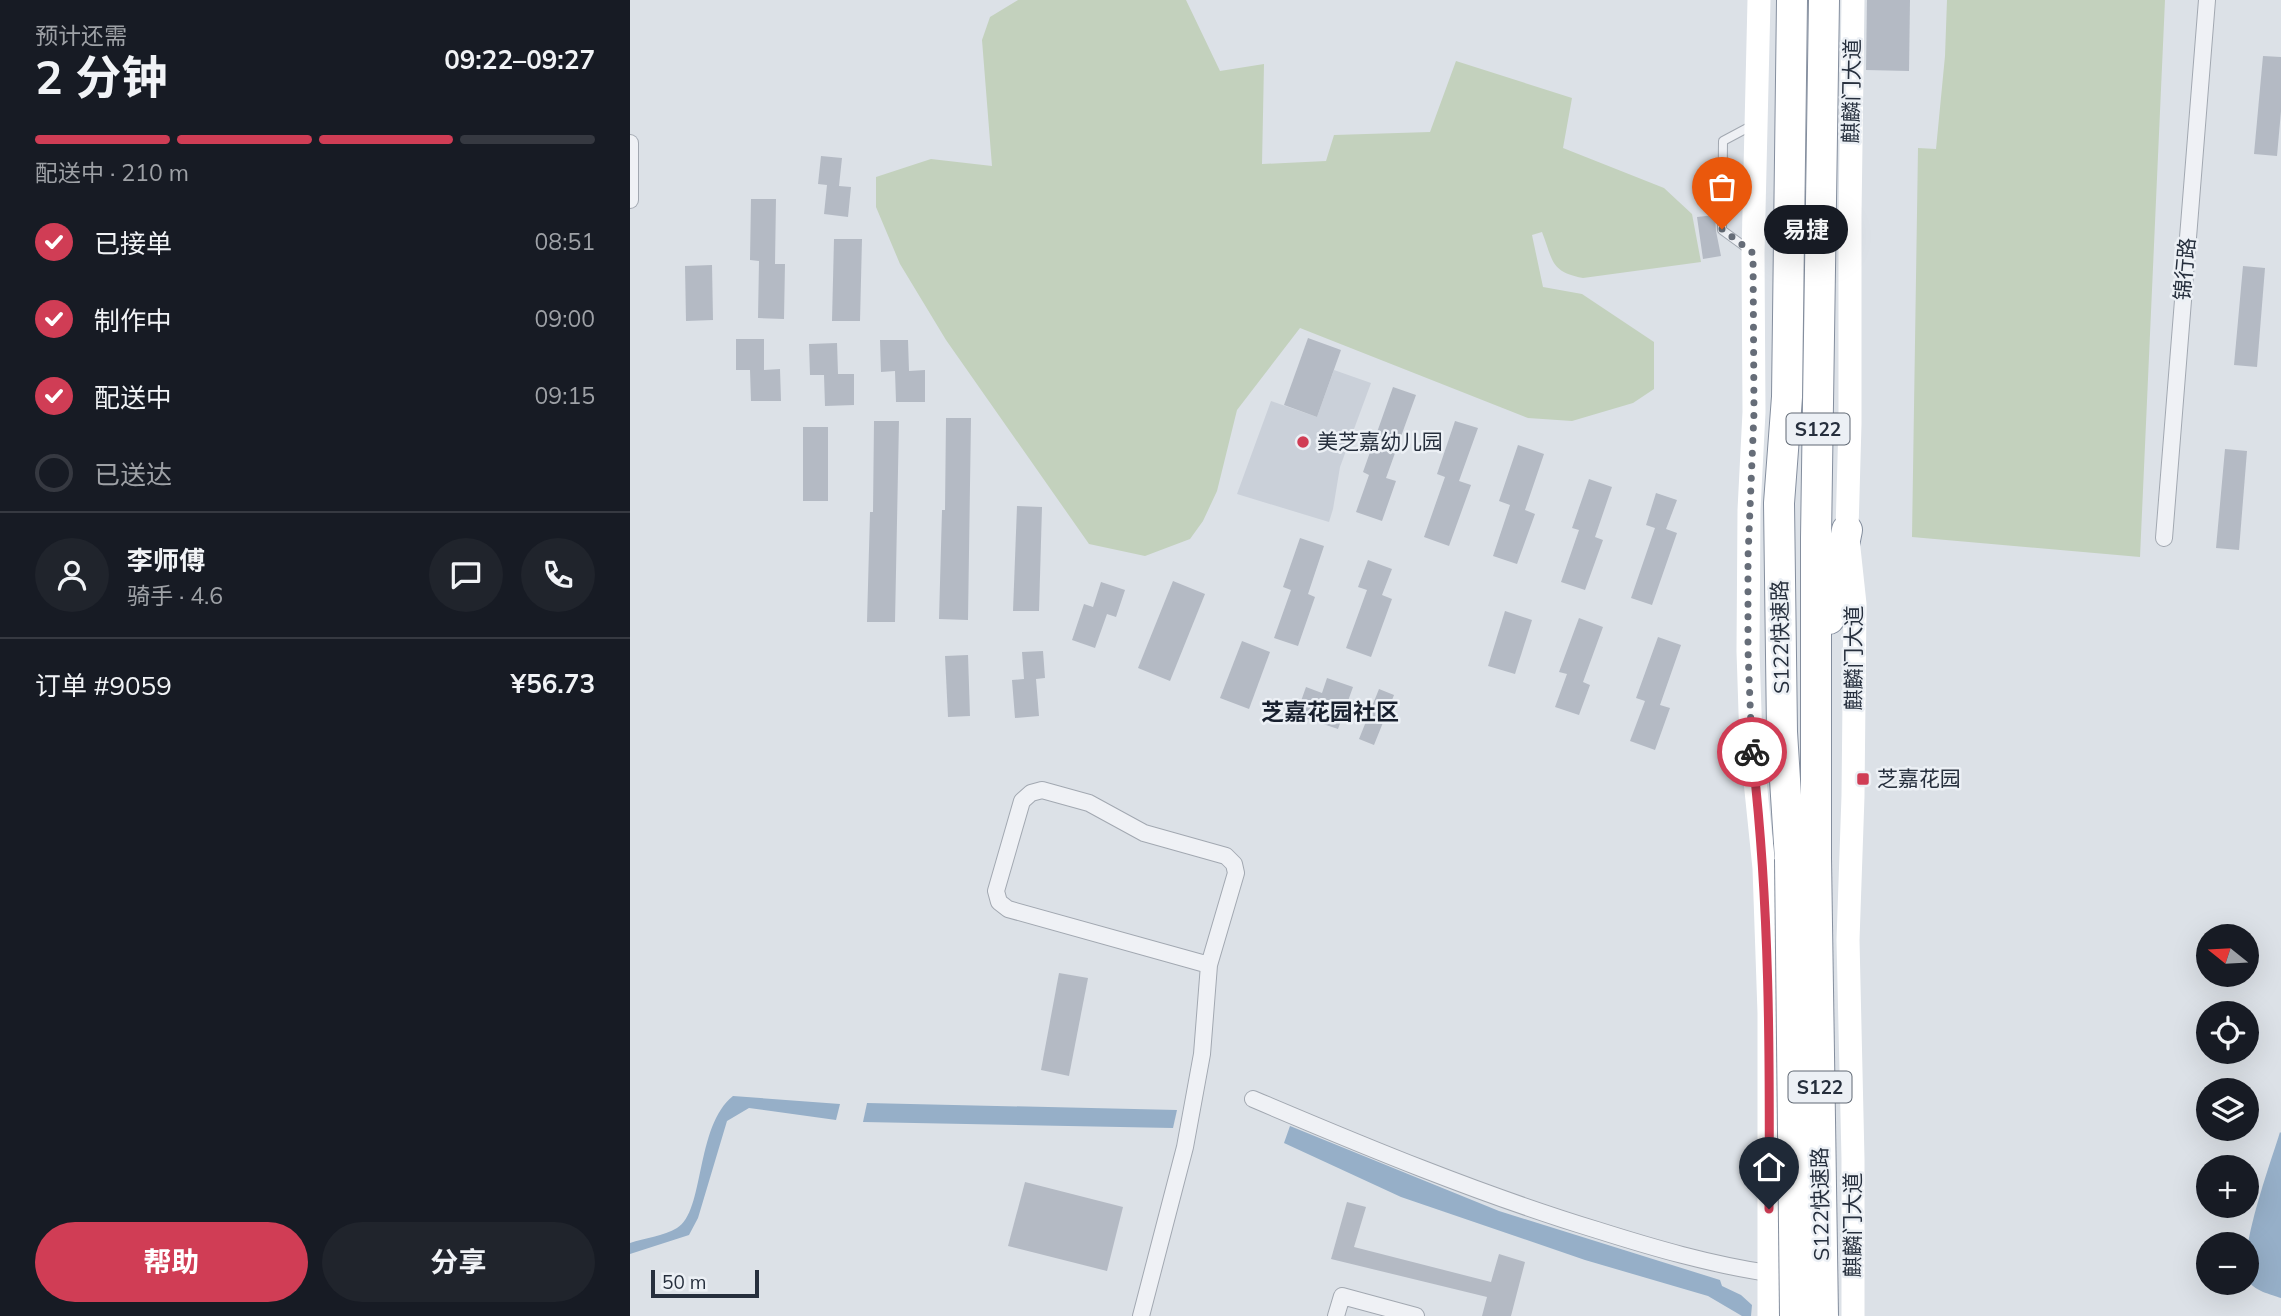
<!DOCTYPE html>
<html lang="zh">
<head>
<meta charset="utf-8">
<style>
	:root { --surface:#171b24; --page:#20242c; --text:#f1f3f6; --muted:#9ea1a6; --line:#363941; --accent:#d03d55 }
	body { margin:0; font-family:Mulish,"Noto Sans SC",sans-serif; background:var(--page); color:var(--text); height:100vh; display:flex; flex-direction:column; font-size:26px; white-space:nowrap }
	* { box-sizing:border-box; margin:0 }
	p { font-size:23px; color:var(--muted) }
	.icon { flex:none; width:38px; height:38px; fill:none; stroke:currentColor; stroke-width:2; stroke-linecap:round; stroke-linejoin:round }
	.map { position:relative; flex:1; overflow:hidden }
	.drawer { display:flex; flex-direction:column; background:var(--surface); width:630px }
	.drawer>* { flex:none }
	.needle { width:46px; rotate:288deg }
	.tools { position:absolute; left:1566px; top:924px; display:grid; gap:14px }
	.tools a { display:grid; place-items:center; width:63px; height:63px; border-radius:50%; background:var(--surface); box-shadow:0 7px 28px #0002; font-size:35px }
	.scale { position:absolute; left:21px; bottom:18px; width:108px; box-sizing:border-box; padding-left:7px; border:4px solid #262f3d; border-top:0; font-size:19px; line-height:24px; white-space:nowrap; color:#262f3d; -webkit-text-stroke:5px #ecf0f5; paint-order:stroke }
	.pin { position:absolute; display:grid; place-items:center; width:60px; height:60px; color:#fff; margin:-72px -30px; border-radius:50% 50% 50% 0; rotate:-45deg; box-shadow:0 0 7px #0007 }
	.pin .icon { rotate:45deg }
	.courier { position:absolute; display:grid; place-items:center; width:70px; height:70px; margin:-35px; border:5px solid #d03d55; border-radius:50%; background:#fff; color:#222; box-shadow:0 2px 9px #0007 }
	.bubble { position:absolute; height:49px; border-radius:24px; background:var(--surface); box-shadow:0 7px 28px #0002; font-size:23px; font-weight:700; line-height:49px; text-align:center }
	.summary em { font-style:normal; font-weight:700 }
	.summary div { display:flex; flex-direction:column-reverse }
	.summary { display:flex; align-items:center; justify-content:space-between; height:119px; padding:0 35px }
	h1 { font-size:46px; font-weight:700; line-height:52px }
	.bar { display:grid; grid-template-columns:repeat(4,1fr); gap:10px 7px; align-content:center; height:84px; padding:0 35px }
	.bar i { height:9px; border-radius:5px; background:var(--line) }
	.bar .on { background:var(--accent) }
	.bar p { grid-column:span 4 }
	.line { display:flex; align-items:center; gap:18px; padding:0 35px; border-top:2px solid var(--line) }
	.line div { flex:1 }
	.round { display:grid; place-items:center; flex:none; width:74px; height:74px; border-radius:37px; background:var(--page) }
	ol { padding:0 35px; list-style:none }
	li { display:flex; align-items:center; gap:21px; height:77px }
	li p { margin-inline-start:auto }
	li .icon { padding:7px; border-radius:50%; background:var(--accent); color:#fff; stroke-width:4 }
	li:last-child { color:var(--muted) }
	li i { width:38px; height:38px; border:4px solid var(--line); border-radius:50% }
	.primary-button { display:flex; gap:14px; margin-top:auto; padding:14px 35px }
	.primary-button a { flex:1; height:80px; border-radius:42px; background:var(--accent); color:#fff; font-size:28px; font-weight:700; line-height:80px; text-align:center }
	.primary-button a+a { background:var(--page); color:var(--text) }
	main { display:flex; flex:1; min-height:0 }
	.map>svg:first-child { display:block }
</style>
</head>
<body>
<main>
<section class="drawer">
<div class="summary"><div><h1>2 分钟</h1><p>预计还需</p></div><em>09:22–09:27</em></div>
<div class="bar"><i class="on"></i><i class="on"></i><i class="on"></i><i></i><p>配送中 · 210 m</p></div>
<ol>
<li><svg class="icon" aria-label="check" viewBox="0 0 24 24"><path d="M5 12l5 5 9-10"/></svg>已接单<p>08:51</p></li>
<li><svg class="icon" aria-label="check" viewBox="0 0 24 24"><path d="M5 12l5 5 9-10"/></svg>制作中<p>09:00</p></li>
<li><svg class="icon" aria-label="check" viewBox="0 0 24 24"><path d="M5 12l5 5 9-10"/></svg>配送中<p>09:15</p></li>
<li><i></i>已送达</li>
</ol>
<div class="line" style="height:126px"><a class="round"><svg class="icon" aria-label="person" viewBox="0 0 24 24"><circle cx="12" cy="8" r="4"/><path d="M4 21q1-7 8-7t8 7"/></svg></a><div><b>李师傅</b><p>骑手 · 4.6</p></div><a class="round"><svg class="icon" aria-label="chat" viewBox="0 0 24 24"><path d="M4 5h16v11H9l-5 4z"/></svg></a><a class="round"><svg class="icon" aria-label="phone" viewBox="0 0 24 24"><path d="M5 4h4l2 5-3 2q2 4 5 5l2-3 5 2v4C11 20 4 13 5 4z"/></svg></a></div>
<div class="line" style="height:91px"><div>订单 #9059</div><b>¥56.73</b></div>
<div class="primary-button"><a>帮助</a><a>分享</a></div>
</section>
<div class="map">
<svg width="1651" height="1316" viewBox="0 0 1651 1316">
	<rect width="100%" height="100%" fill="#dce1e7"/>
	<!-- built -->
	<polygon fill="#cad0d9" points="704,370 741,383 710,467 703,509 699,522 607,494 641,401 687,417"/>
	<!-- green -->
	<g fill="#c3d1bd">
		<path d="M388,0H556L590,71L634,64L632,164L696,161L704,135L800,132L826,61L942,98L933,148L1034,188L1062,214L1071,262L953,278C920,272 923,260 912,232L902,235L913,287L952,294L1024,342V389L1003,403L942,421L898,418L670,328L607,410L587,491L573,521L560,539L515,556L459,544L316,340L270,264L246,207V177L301,159L362,166L352,40L360,17Z"/>
		<polygon points="1317,0 1535,0 1510,557 1282,537 1288,148 1306,149 1315,56"/>
	</g>
	<!-- water -->
	<g fill="#96afc8">
		<path d="M103,1096L210,1104L206,1120L119,1108L97,1121L68,1218L59,1235L0,1254V1243C14,1238 34,1236 47,1228C75,1212 65,1126 103,1096Z"/>
		<polygon points="237,1103 547,1110 543,1128 233,1122"/>
		<polygon points="660,1126 869,1211 1090,1280 1092,1286 1111,1295 1122,1305 1121,1316 1112,1316 1078,1296 955,1260 771,1197 654,1143"/>
		<path d="M1650,1132L1651,1133V1298C1642,1295 1622,1290 1618,1280C1607,1254 1641,1162 1650,1132Z"/>
	</g>
	<!-- building -->
	<g fill="#b4bac4">
		<polygon points="1237,0 1280,0 1279,71 1236,70"/>
		<polygon points="1633,56 1651,57 1651,111 1647,156 1624,154"/>
		<polygon points="191,156 212,158 209,186 221,187 218,217 194,214 197,185 188,184"/>
		<polygon points="121,199 146,199 145,264 155,264 154,319 128,318 129,261 120,260"/>
		<polygon points="1085,215 1086,231 1091,256 1073,259 1067,217"/>
		<polygon points="204,239 232,239 230,321 202,321"/>
		<polygon points="82,265 83,320 56,321 55,266"/>
		<polygon points="1613,266 1635,268 1627,367 1604,365"/>
		<polygon points="678,338 711,350 687,417 654,405"/>
		<polygon points="106,339 134,339 134,370 150,369 151,401 121,401 120,370 106,370"/>
		<polygon points="250,340 278,340 279,371 295,370 295,402 266,402 265,371 251,372"/>
		<polygon points="207,343 208,374 224,374 224,405 195,406 194,375 180,375 179,344"/>
		<polygon points="763,387 786,395 756,478 766,481 752,521 726,512 739,475 733,472"/>
		<polygon points="316,418 341,418 338,620 309,619 312,510 315,510"/>
		<polygon points="244,421 269,421 265,622 237,622 240,512 243,512"/>
		<polygon points="825,421 848,428 829,481 841,485 819,546 794,537 815,477 807,474"/>
		<rect x="173" y="427" width="25" height="74"/>
		<polygon points="888,445 914,454 895,510 905,514 887,564 863,556 880,505 869,501"/>
		<polygon points="1595,449 1617,451 1609,550 1586,548"/>
		<polygon points="959,479 982,487 965,537 973,540 955,590 931,582 949,530 942,528"/>
		<polygon points="1026,493 1047,500 1036,529 1047,533 1022,605 1001,598 1025,528 1016,525"/>
		<polygon points="387,506 412,507 409,611 383,611"/>
		<polygon points="670,538 694,546 678,594 685,597 668,646 644,638 661,590 653,587"/>
		<polygon points="738,560 762,569 752,595 762,599 741,657 716,648 737,590 728,587"/>
		<polygon points="543,581 575,594 540,681 508,668"/>
		<polygon points="471,582 495,590 486,617 477,614 465,648 442,640 454,604 463,607"/>
		<polygon points="875,611 902,620 885,674 858,666"/>
		<polygon points="949,618 973,627 953,682 960,685 949,715 925,707 937,674 929,672"/>
		<polygon points="1028,637 1051,645 1030,705 1040,708 1025,750 1000,741 1015,701 1006,698"/>
		<polygon points="612,641 640,652 619,709 590,698"/>
		<polygon points="413,651 415,678 406,679 409,716 385,718 382,680 394,679 392,652"/>
		<polygon points="338,655 340,716 318,717 315,656"/>
		<polygon points="697,678 723,687 708,729 666,715 676,687 692,693"/>
		<polygon points="749,689 764,695 744,745 729,739"/>
		<polygon points="429,973 458,978 439,1076 411,1070"/>
		<polygon points="395,1182 493,1207 477,1271 378,1246"/>
		<polygon points="717,1202 736,1207 724,1247 861,1282 869,1254 895,1262 881,1316 852,1316 857,1297 701,1259"/>
	</g>
	<g fill="none" stroke-linecap="round" stroke-linejoin="round">
		<defs>
			<polyline id="lane" points="1118,249 1092,230 1093,141 1123,125"/>
			<g id="street">
				<polyline points="0,143 0,200"/>
				<polyline points="1534,538 1577,0"/>
				<path d="M623,1099C736,1147 849,1194 967,1230C1024,1248 1079,1264 1138,1273"/>
				<polyline points="511,1316 555,1147 572,1054 579,965 606,873 604,864 596,856 514,833 459,803 412,790 401,793 392,801 366,891 369,902 378,909 579,965"/>
				<polyline points="706,1316 712,1296 786,1316"/>
			</g>
			<g id="highway">
				<polyline points="1199,619 1217,530"/>
				<polyline points="1186,858 1186,538 1194,0"/>
				<polyline points="1160,859 1152,732 1149,503 1157,397 1162,0"/>
			</g>
		</defs>
		<!-- lane casing -->
		<use href="#lane" stroke="#a2a8b1" stroke-width="10"/>
		<!-- street casing -->
		<use href="#street" stroke="#a2a8b1" stroke-width="18"/>
		<!-- highway casing -->
		<use href="#highway" stroke="#848e9e" stroke-width="32"/>
		<!-- lane -->
		<use href="#lane" stroke="#eff1f5" stroke-width="8"/>
		<!-- street -->
		<use href="#street" stroke="#eff1f5" stroke-width="16"/>
		<!-- secondary -->
		<g stroke="#fff" stroke-width="23">
			<polyline points="1129,0 1123,253 1124,412 1119,510 1118,651 1121,742 1134,868 1139,1013 1139,1316"/>
			<polyline points="1223,1316 1223,1159 1218,940 1223,796 1225,604 1217,530 1220,424 1220,216 1223,0"/>
		</g>
		<!-- highway -->
		<use href="#highway" stroke="#fff" stroke-width="30"/>
		<defs>
			<g id="highway-bridge">
				<polyline points="1186,858 1193,1316"/>
				<polyline points="1160,859 1165,1316"/>
			</g>
		</defs>
		<!-- highway-bridge casing -->
		<use href="#highway-bridge" stroke="#848e9e" stroke-width="32" stroke-linecap="butt"/>
		<!-- highway-bridge -->
		<use href="#highway-bridge" stroke="#fff" stroke-width="30"/>
	</g>
	<g fill="none" stroke-linecap="round" stroke-linejoin="round">
		<!-- done -->
		<polyline stroke="#666d78" stroke-width="7" stroke-dasharray="0 12.6" points="1092,229 1123,253 1124,412 1118,557 1118,651 1122,752"/>
		<!-- route -->
		<path stroke="#d03d55" stroke-width="9" d="M1122,752C1140,904 1140,1056 1139,1209"/>
	</g>
	<!-- markers -->
	<g fill="#d03d55" stroke="#ecf0f5" stroke-width="2.5">
		<circle cx="673" cy="442" r="7"/>
		<rect x="1226" y="772" width="14" height="14" rx="3.5"/>
	</g>
	<g text-anchor="middle" stroke-width="5" stroke-linejoin="round" paint-order="stroke">
		<!-- shield labels -->
		<g fill="#ecf0f5" stroke="#616974" stroke-width="2">
			<rect x="1156.5" y="413.5" width="63" height="31" rx="5"/>
			<rect x="1158.5" y="1071.5" width="63" height="31" rx="5"/>
		</g>
		<g font-size="19" font-weight="bold" fill="#262f3d">
			<text x="1188" y="436">S122</text>
			<text x="1190" y="1094">S122</text>
		</g>
		<!-- street labels -->
		<g font-size="21" fill="#262f3d" stroke="#ecf0f5">
			<text transform="translate(1222 91) rotate(-89)" y="7">麒麟门大道</text>
			<text transform="translate(1555 269) rotate(-85)" y="7">锦行路</text>
			<text transform="translate(1151 637) rotate(-91)" y="7">S122快速路</text>
			<text transform="translate(1224 658) rotate(-90)" y="7">麒麟门大道</text>
			<text transform="translate(1191 1204) rotate(-91)" y="7">S122快速路</text>
			<text transform="translate(1223 1225) rotate(-90)" y="7">麒麟门大道</text>
		</g>
		<!-- poi labels -->
		<g font-size="21" fill="#262f3d" stroke="#ecf0f5" text-anchor="start">
			<text x="687" y="449">美芝嘉幼儿园</text>
			<text x="1247" y="786">芝嘉花园</text>
		</g>
		<!-- neighbourhood labels -->
		<g font-size="23" font-weight="bold" fill="#18202e" stroke="#ecf0f5">
			<text x="700" y="720">芝嘉花园社区</text>
		</g>
	</g>
</svg>
<div class="tools">
<a><svg class="needle" viewBox="-14 -14 28 28"><path d="M0-13l5 13h-10z" fill="#e53935"/><path d="M0 13l5-13h-10z" fill="#9ea1a6"/></svg></a>
<a><svg class="icon" aria-label="locate" viewBox="0 0 24 24"><circle cx="12" cy="12" r="6"/><path d="M12 2v4M12 18v4M2 12h4M18 12h4"/></svg></a>
<a><svg class="icon" aria-label="layers" viewBox="0 0 24 24"><path d="M12 4l9 5-9 5-9-5zM3 14l9 5 9-5"/></svg></a>
<a>+</a>
<a>−</a>
</div>
<div class="scale">50 m</div>
<div class="pin" style="left:1092px;top:229px;background:#ea580c"><svg class="icon" aria-label="bag" viewBox="0 0 24 24"><path d="M5 8h14l-1 12H6zM9 8a3 3 0 0 1 6 0"/></svg></div>
<div class="pin" style="left:1139px;top:1209px;background:#1f2937"><svg class="icon" aria-label="home" viewBox="0 0 24 24"><path d="M3 11l9-7 9 7M6 9v11h12V9"/></svg></div>
<div class="courier" style="left:1122px;top:752px"><svg class="icon" aria-label="bike" viewBox="0 0 24 24"><circle cx="6" cy="16" r="4"/><circle cx="18" cy="16" r="4"/><path d="M6 16l4-8h5l3 8M10 8l3 8H6M13 5h3"/></svg></div>
<div class="bubble" style="left:1134px;top:205px;width:84px">易捷</div>
</div>
</main>
</body>
</html>
